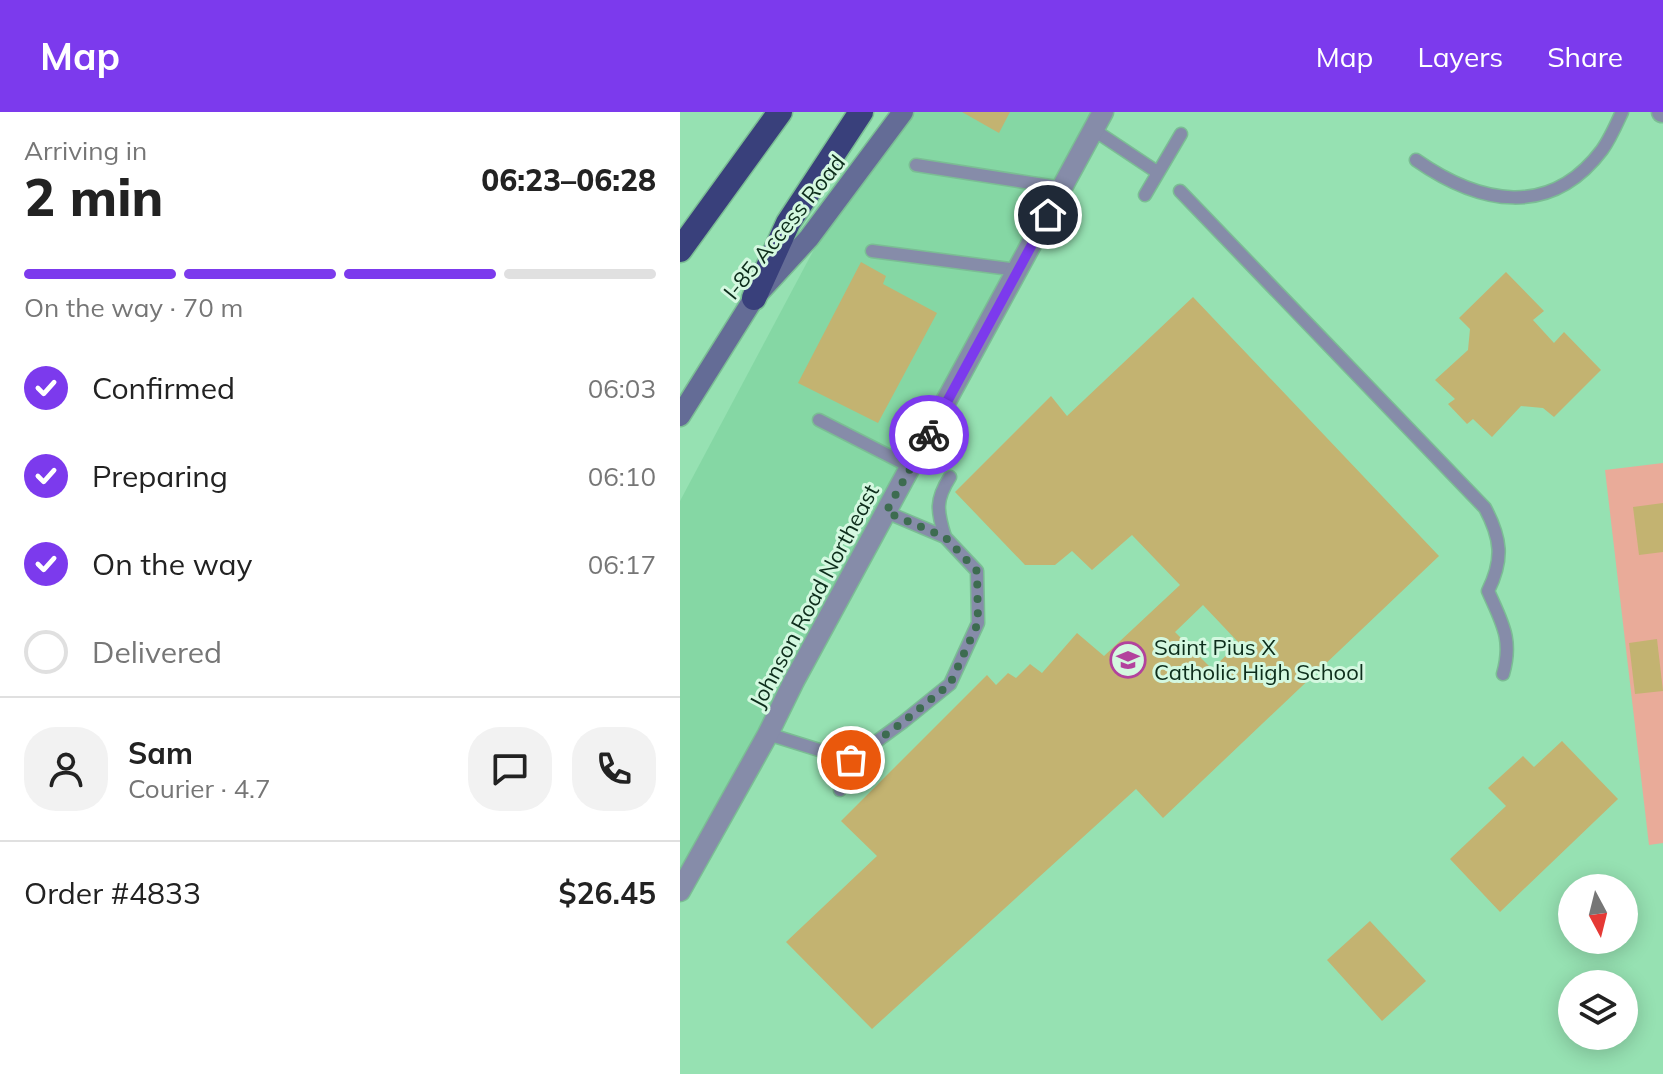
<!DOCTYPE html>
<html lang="en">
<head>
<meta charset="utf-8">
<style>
	:root { --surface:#fff; --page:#f2f2f2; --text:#222; --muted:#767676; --line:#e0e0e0; --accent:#7c3aed }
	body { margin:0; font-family:Mulish,sans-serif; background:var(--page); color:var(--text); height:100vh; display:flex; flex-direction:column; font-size:30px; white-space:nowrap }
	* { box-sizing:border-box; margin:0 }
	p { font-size:26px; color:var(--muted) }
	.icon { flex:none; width:44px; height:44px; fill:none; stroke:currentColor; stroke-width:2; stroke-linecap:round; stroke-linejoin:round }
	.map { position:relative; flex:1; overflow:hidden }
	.sheet { display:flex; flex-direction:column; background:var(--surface); width:680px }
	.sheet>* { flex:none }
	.needle { width:52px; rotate:173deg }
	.buttons { position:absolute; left:878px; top:762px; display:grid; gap:16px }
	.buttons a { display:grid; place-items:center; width:80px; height:80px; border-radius:50%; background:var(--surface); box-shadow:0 4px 20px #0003; font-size:40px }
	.pin { position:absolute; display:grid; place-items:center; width:68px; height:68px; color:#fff; margin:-34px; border:4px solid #fff; border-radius:50%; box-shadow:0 2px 8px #0007 }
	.courier { position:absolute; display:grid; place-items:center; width:80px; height:80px; margin:-40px; border:6px solid #7c3aed; border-radius:50%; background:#fff; color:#222; box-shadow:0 2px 10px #0007 }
	.headline em { font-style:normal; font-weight:800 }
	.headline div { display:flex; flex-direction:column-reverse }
	.headline { display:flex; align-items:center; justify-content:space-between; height:136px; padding:0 24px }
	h1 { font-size:52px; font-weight:800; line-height:60px }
	.bar { display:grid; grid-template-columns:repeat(4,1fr); gap:12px 8px; align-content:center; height:96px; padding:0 24px }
	.bar i { height:10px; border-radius:6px; background:var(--line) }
	.bar .current { background:var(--accent) }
	.bar p { grid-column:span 4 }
	.line { display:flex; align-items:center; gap:20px; padding:0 24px; border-top:2px solid var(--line) }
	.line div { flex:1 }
	.round { display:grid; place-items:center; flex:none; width:84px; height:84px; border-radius:32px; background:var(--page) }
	ol { padding:0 24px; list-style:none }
	li { display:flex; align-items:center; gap:24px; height:88px }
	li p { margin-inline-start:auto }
	li .icon { padding:8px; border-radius:50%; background:var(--accent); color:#fff; stroke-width:4 }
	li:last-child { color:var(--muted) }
	li i { width:44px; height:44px; border:4px solid var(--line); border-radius:50% }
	header { display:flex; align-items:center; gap:48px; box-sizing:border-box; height:112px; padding:0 40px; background:var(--accent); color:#fff }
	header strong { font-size:38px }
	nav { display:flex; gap:44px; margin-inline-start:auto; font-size:28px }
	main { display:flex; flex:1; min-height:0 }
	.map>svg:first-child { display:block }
</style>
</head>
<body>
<header>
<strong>Map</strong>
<nav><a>Map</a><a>Layers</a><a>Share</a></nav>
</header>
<main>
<section class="sheet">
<div class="headline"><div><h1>2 min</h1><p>Arriving in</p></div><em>06:23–06:28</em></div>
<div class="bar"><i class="current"></i><i class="current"></i><i class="current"></i><i></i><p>On the way · 70 m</p></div>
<ol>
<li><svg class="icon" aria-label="check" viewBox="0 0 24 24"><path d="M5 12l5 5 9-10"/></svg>Confirmed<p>06:03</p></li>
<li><svg class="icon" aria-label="check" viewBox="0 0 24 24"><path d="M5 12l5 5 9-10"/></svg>Preparing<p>06:10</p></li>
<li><svg class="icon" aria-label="check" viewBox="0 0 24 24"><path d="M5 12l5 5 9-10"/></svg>On the way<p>06:17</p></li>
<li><i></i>Delivered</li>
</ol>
<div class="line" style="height:144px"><a class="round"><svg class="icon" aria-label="person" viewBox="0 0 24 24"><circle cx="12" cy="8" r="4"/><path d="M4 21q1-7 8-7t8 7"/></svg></a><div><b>Sam</b><p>Courier · 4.7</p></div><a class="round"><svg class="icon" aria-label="chat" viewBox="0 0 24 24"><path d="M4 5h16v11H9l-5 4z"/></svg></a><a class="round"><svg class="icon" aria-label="phone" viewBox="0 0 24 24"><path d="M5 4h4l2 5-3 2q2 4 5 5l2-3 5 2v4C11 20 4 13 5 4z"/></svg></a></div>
<div class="line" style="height:104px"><div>Order #4833</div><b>$26.45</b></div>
</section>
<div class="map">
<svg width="983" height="962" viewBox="0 0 983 962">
	<rect width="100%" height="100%" fill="#96e1b2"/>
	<!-- built -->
	<polygon fill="#85d7a4" points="232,0 419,0 0,771 0,389 156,96"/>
	<!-- garden -->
	<polygon fill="#e9ab99" points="983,351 983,731 969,733 925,358"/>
	<!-- building -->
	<g fill="#c3b371" fill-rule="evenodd">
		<polygon points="282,0 330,0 319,21"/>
		<polygon points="181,150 206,164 203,172 257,201 198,311 118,271"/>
		<polygon points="826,160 864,199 853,208 874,231 884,220 921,258 874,305 863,296 841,294 812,325 793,307 787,312 768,292 775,287 755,268 788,238 790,217 779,206"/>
		<path d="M513,185L759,444L483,706L456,677L192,917L106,830L197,744L161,709L307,563L316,573L328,561L336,566L350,552L362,561L397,521L424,544L500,473L452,423L412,458L392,439L375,453H345L275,380L371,284L387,304ZM523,493L559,531L532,557L495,520Z"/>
		<polygon points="983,391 983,440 959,443 953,395"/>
		<polygon points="977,527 983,579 955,582 949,531"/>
		<polygon points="882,629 938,687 820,800 770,747 826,694 808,676 843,644 854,655"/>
		<polygon points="690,809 746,869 702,909 647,848"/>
	</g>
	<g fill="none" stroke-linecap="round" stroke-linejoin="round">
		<defs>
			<g id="service">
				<polyline points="414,18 477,60"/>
				<path d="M736,48C799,92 870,107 922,38C930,27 936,13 942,0"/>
				<polyline points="236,53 383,76"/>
				<path d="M500,79L805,396C821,426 824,447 808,479C822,511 833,527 823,562"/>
				<polyline points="465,83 501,22"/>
				<polyline points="192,139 338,158"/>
				<polyline points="139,308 231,355"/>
				<path d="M265,425C257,399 255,388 270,365"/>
				<polyline points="88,622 171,648 223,610 270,572 298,511 297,459 265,425 206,400"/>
				<polyline points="160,678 171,648"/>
			</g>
			<g id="minor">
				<polyline points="982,0 983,0"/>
				<polyline points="0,779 88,622 114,569 423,0"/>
			</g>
			<polyline id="secondary" points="0,304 74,186 129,126 223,0"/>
			<g id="motorway">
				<polyline points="0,138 100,0"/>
				<polyline points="74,186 108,111 181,0"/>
			</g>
		</defs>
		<!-- service casing -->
		<use href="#service" stroke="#7bbd94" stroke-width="15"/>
		<!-- minor casing -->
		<use href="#minor" stroke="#7bbd94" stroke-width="23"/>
		<!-- secondary casing -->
		<use href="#secondary" stroke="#7bbd94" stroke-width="23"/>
		<!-- motorway casing -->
		<use href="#motorway" stroke="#7bbd94" stroke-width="27"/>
		<!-- service -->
		<use href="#service" stroke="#868ca9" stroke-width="12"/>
		<!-- minor -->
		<use href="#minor" stroke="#868ca9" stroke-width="20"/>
		<!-- secondary -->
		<use href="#secondary" stroke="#646c96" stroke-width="20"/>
		<!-- motorway -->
		<use href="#motorway" stroke="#39407b" stroke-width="24"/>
	</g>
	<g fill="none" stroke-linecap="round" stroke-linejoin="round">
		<!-- done -->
		<polyline stroke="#3d6c50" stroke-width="8" stroke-dasharray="0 14.4" points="171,648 223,610 270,572 298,511 297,459 265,425 206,400 249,323"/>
		<!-- route -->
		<polyline stroke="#7c3aed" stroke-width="10" points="249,323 368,103"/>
	</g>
	<!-- icons -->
	<defs>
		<symbol id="school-ring" viewBox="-11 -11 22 22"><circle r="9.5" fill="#d4f8e0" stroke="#b3429d" stroke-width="1.5"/><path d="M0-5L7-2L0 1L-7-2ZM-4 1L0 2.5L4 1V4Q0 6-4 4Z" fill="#b3429d"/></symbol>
	</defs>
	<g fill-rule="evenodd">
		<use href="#school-ring" x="428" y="528" width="40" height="40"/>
	</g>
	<g text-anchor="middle" stroke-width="6" stroke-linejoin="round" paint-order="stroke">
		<!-- street labels -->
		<g font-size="22" fill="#0d2d1b" stroke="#d4f8e0">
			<text transform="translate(104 115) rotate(-51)" y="8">I-85 Access Road</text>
			<text transform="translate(134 484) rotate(-62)" y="8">Johnson Road Northeast</text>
		</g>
		<!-- poi labels -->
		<g font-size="22" fill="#0d2d1b" stroke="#d4f8e0" text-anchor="start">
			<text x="474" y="543">Saint Pius X<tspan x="474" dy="25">Catholic High School</tspan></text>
		</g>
	</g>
</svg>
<div class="buttons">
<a><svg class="needle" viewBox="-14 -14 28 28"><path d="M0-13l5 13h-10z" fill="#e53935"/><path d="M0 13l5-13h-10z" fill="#767676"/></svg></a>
<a><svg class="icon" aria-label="layers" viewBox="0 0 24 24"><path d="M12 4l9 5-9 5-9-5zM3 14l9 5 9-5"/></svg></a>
</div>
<div class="pin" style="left:171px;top:648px;background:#ea580c"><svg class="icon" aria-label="bag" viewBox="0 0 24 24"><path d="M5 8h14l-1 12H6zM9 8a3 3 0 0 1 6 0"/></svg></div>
<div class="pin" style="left:368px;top:103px;background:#1f2937"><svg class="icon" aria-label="home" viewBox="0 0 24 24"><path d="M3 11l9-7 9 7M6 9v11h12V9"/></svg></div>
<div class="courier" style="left:249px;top:323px"><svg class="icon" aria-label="bike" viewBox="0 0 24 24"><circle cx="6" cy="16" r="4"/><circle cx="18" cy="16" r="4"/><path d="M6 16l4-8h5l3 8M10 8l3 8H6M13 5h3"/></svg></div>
</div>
</main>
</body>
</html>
